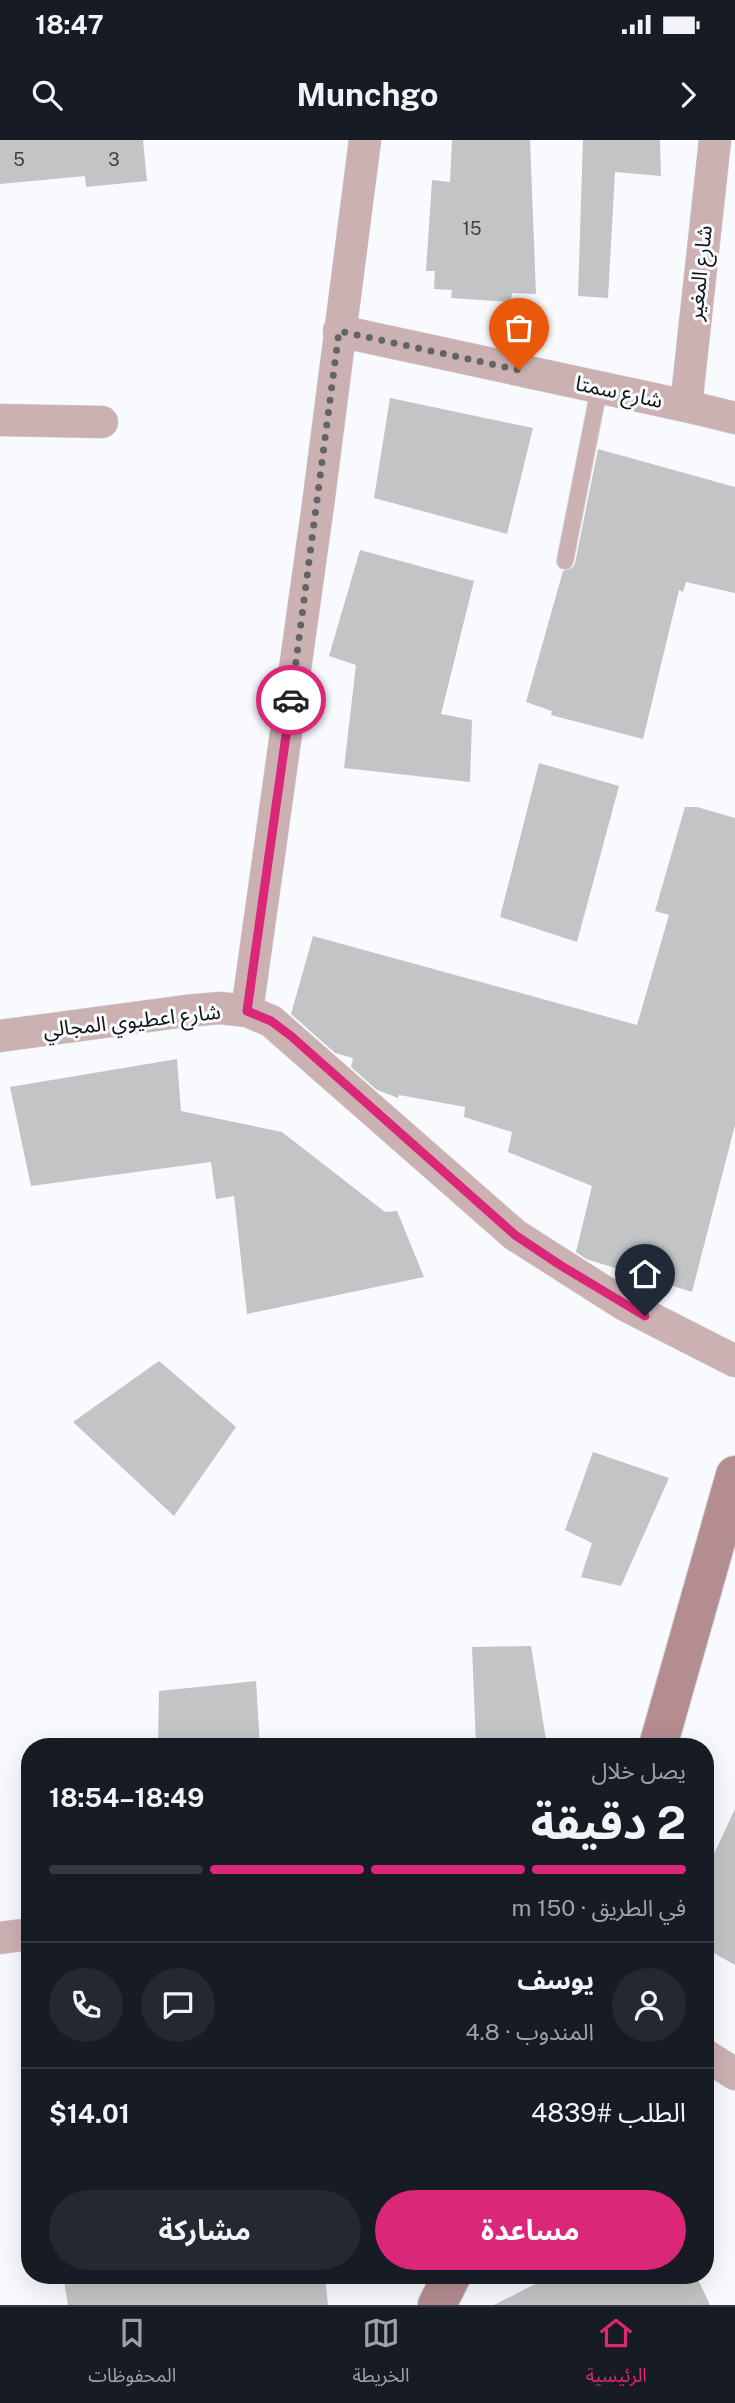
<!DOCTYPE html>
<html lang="ar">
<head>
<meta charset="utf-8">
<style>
	:root { --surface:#171b24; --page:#242831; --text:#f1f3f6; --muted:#9ea1a6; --line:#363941; --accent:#db2777 }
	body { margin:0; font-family:"Public Sans","Noto Sans Arabic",sans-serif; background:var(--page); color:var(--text); direction:rtl; height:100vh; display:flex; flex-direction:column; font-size:26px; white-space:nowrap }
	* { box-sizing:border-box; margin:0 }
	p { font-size:23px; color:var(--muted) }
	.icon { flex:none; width:38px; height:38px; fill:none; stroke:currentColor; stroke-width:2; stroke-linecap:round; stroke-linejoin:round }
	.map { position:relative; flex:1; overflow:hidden; direction:ltr }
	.details { position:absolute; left:21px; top:1598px; width:693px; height:546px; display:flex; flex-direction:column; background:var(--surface); border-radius:28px; box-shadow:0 7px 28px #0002; direction:rtl }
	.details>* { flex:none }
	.pin { position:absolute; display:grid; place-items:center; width:60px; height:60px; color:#fff; margin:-72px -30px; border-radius:50% 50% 50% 0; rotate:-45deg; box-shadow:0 0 7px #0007 }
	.pin .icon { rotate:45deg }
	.courier { position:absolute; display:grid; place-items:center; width:70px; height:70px; margin:-35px; border:5px solid #db2777; border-radius:50%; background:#fff; color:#222; box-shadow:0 2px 9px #0007 }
	.overview em { font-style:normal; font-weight:700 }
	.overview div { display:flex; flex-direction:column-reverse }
	.overview { display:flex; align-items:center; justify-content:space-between; height:119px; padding:0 28px }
	h1 { font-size:46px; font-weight:700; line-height:52px }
	.bar { display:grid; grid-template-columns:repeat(4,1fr); gap:10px 7px; align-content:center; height:84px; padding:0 28px }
	.bar i { height:9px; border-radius:5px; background:var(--line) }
	.bar .active { background:var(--accent) }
	.bar p { grid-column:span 4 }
	.line { display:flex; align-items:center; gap:18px; padding:0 28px; border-top:2px solid var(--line) }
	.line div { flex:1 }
	.round { display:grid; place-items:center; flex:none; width:74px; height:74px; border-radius:37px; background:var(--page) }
	.cta { display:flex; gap:14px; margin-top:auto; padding:14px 28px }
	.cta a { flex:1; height:80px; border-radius:42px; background:var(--accent); color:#fff; font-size:28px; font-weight:700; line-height:80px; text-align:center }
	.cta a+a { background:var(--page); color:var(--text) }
	.status { display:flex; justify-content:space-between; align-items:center; height:49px; padding:0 35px; background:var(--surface); direction:ltr }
	.status svg { height:19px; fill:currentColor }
	header { display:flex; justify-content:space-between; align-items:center; height:91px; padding:0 28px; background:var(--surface); font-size:32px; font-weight:700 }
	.dock { display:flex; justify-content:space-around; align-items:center; height:98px; border-top:2px solid var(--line); background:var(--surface); font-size:19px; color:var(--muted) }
	.dock a { display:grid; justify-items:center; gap:4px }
	.dock .active { color:var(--accent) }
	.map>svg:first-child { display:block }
</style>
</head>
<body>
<div class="status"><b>18:47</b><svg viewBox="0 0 49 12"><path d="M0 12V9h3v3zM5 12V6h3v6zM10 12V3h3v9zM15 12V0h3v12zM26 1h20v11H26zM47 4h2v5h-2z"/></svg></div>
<header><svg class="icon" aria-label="forward" viewBox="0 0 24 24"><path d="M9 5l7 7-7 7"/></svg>Munchgo<svg class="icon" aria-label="search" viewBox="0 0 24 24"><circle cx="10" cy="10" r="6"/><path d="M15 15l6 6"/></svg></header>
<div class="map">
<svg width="735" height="2165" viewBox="0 0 735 2165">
	<rect width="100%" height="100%" fill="#f9fafd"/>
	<!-- building -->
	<g fill="#c2c4c6">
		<polygon points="0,0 143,0 147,41 86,47 85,36 0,44"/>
		<polygon points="452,0 530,0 536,154 512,153 511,162 451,158 452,150 434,149 435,131 426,131 432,40 450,42"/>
		<polygon points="583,0 660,0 661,36 615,32 608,158 578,156"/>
		<polygon points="390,258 533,288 507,394 374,358"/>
		<polygon points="598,309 735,347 735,453 686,442 683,452 679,450 643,599 551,575 552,571 526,562 563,431 572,428 575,423"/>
		<polygon points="360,410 474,441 441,574 472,580 470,642 344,628 356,525 329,516"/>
		<polygon points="539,623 619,646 577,802 500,777"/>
		<polygon points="685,667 697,667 735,678 735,985 692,1152 586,1119 576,1112 592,1046 508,1012 512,992 464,977 465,967 399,955 398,958 377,950 351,927 353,918 335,913 291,874 313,796 637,885 669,775 655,771"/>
		<polygon points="177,919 181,971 282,992 385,1072 397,1071 424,1137 247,1174 234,1056 216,1059 211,1022 31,1046 10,947"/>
		<polygon points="159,1221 236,1287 174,1376 73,1282"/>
		<polygon points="593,1312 669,1338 621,1446 581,1437 592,1403 565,1390"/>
		<polygon points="531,1506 547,1606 476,1606 472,1507"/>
		<polygon points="256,1541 260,1606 158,1606 159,1551"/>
		<polygon points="735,1669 735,1825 705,1808 705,1733"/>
		<polygon points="63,2135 325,2135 328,2165 68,2165"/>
		<polygon points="553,2135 696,2135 710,2165 494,2165"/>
	</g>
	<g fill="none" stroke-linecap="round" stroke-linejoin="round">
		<defs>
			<polyline id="lane" points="565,421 599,249"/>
			<g id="street">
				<polyline points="339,191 686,266 735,278"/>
				<polyline points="686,266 715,0"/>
				<polyline points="0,280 102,282"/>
				<polyline points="247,871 318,365 365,0"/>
				<polyline points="0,896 186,871 220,868 247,871 271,881 515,1095 625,1165 735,1221"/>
				<polyline points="0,1798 30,1794"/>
				<polyline points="705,1915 735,1934"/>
			</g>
			<g id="secondary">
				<polyline points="658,1606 735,1335"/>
				<polyline points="437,2165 452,2135"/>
			</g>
		</defs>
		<!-- lane casing -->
		<use href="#lane" stroke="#d4d5d8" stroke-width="18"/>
		<!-- street casing -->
		<use href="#street" stroke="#d4d5d8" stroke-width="33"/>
		<!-- secondary casing -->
		<use href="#secondary" stroke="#d4d5d8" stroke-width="40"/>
		<!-- lane -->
		<use href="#lane" stroke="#ccb1b3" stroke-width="16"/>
		<!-- street -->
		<use href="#street" stroke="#ccb1b3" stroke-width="32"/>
		<!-- secondary -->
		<use href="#secondary" stroke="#b48d91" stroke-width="38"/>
	</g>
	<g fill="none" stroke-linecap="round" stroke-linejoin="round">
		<!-- done -->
		<polyline stroke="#636466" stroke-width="7" stroke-dasharray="0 12.6" points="291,560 339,191 519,230"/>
		<!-- route -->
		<polyline stroke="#db2777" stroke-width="9" points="291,560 247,871 271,881 291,896 515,1095 560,1125 645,1176"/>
	</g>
	<g text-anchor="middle" stroke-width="6" stroke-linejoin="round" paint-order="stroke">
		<!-- number labels -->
		<g font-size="18" fill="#3e3f40">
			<text x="19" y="26">5</text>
			<text x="114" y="26">3</text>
			<text x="472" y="95">15</text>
		</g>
		<!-- street labels -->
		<g font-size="21" fill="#121314" stroke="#f9fafd">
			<text transform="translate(700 133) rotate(-84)" y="7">شارع المغير</text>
			<text transform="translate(619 252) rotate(12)" y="7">شارع سمتا</text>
			<text transform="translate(132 881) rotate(-6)" y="7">شارع اعطيوي المجالي</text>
		</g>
	</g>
</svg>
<div class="pin" style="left:519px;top:230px;background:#ea580c"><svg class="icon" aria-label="bag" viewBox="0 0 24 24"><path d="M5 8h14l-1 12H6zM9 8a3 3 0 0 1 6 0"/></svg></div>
<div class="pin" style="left:645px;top:1176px;background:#1f2937"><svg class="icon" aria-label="home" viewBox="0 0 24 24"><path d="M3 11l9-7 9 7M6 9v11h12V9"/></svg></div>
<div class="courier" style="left:291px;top:560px"><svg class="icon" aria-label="car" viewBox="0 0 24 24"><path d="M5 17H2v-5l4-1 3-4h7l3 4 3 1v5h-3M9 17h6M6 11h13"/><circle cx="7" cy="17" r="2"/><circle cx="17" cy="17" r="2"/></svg></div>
<section class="details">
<div class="overview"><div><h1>2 دقيقة</h1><p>يصل خلال</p></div><em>18:49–18:54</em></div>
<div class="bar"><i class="active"></i><i class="active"></i><i class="active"></i><i></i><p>في الطريق · 150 m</p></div>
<div class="line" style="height:126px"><a class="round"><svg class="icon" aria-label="person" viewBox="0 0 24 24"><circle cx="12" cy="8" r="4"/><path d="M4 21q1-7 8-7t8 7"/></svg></a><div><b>يوسف</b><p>المندوب · 4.8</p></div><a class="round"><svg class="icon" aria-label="chat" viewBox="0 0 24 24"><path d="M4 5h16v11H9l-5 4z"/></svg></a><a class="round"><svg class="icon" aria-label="phone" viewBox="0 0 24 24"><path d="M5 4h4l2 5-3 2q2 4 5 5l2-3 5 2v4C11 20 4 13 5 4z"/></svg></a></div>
<div class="line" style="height:91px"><div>الطلب #4839</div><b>$14.01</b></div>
<div class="cta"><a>مساعدة</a><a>مشاركة</a></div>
</section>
</div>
<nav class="dock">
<a class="active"><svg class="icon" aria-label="home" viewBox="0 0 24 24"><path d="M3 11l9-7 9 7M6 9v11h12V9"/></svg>الرئيسية</a>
<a><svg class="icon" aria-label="map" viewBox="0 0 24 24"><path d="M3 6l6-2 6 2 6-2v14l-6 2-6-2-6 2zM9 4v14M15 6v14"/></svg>الخريطة</a>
<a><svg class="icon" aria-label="saved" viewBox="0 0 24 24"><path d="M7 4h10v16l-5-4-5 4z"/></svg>المحفوظات</a>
</nav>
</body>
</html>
